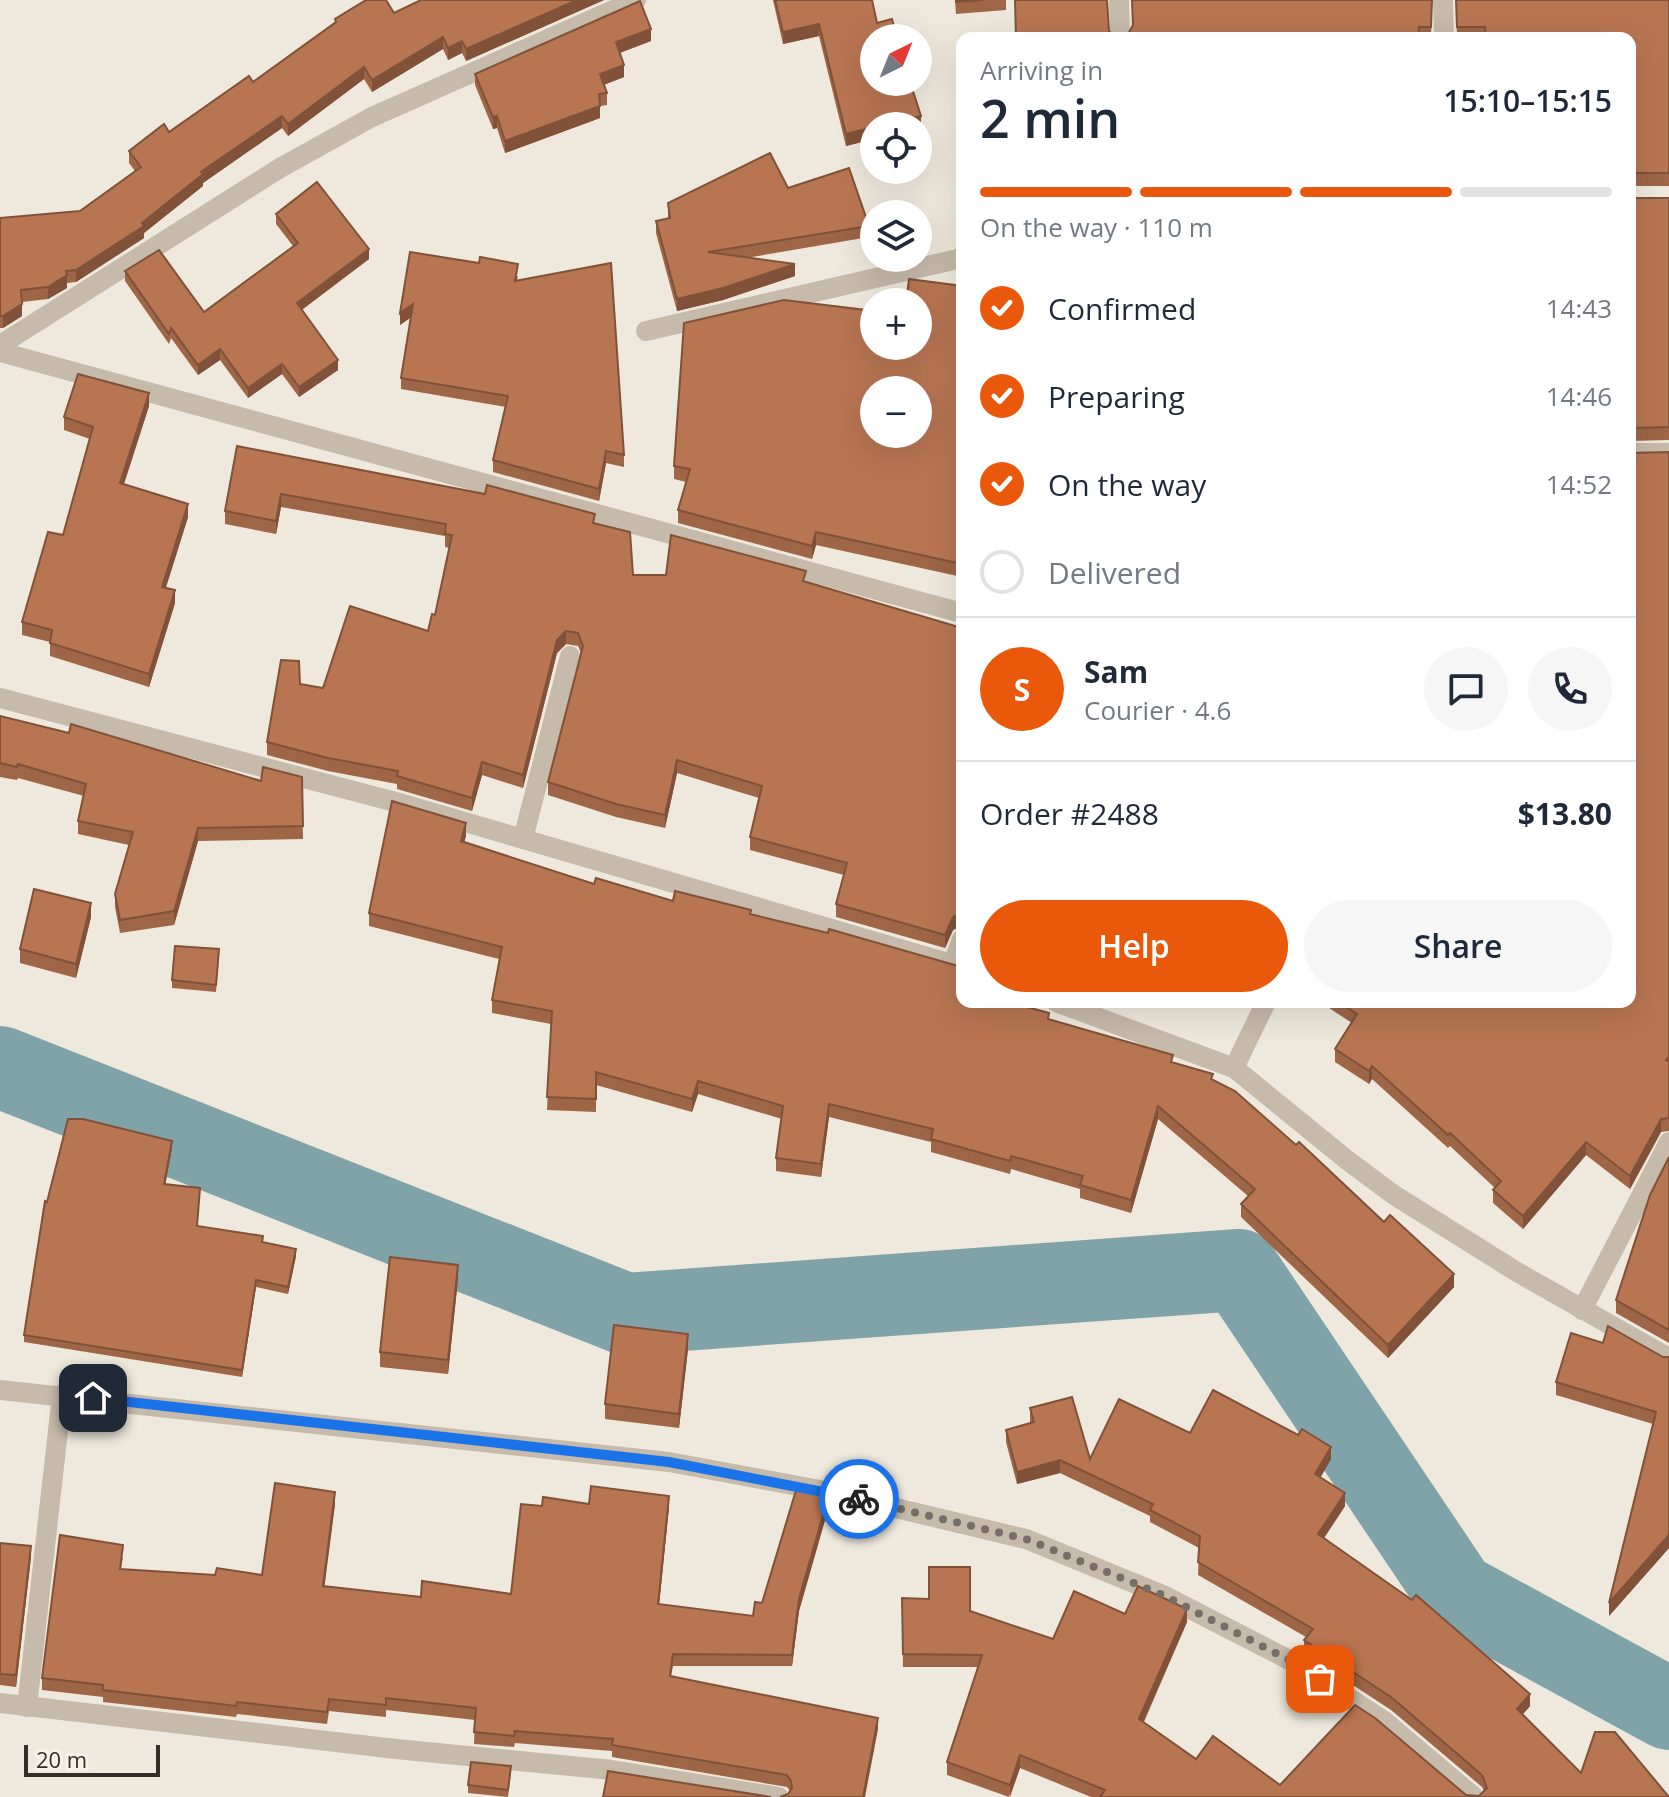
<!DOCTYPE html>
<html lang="en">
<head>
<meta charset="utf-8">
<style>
	:root { --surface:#fff; --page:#f6f6f7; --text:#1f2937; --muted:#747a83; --line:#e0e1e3; --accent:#ea580c }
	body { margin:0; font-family:"Open Sans",sans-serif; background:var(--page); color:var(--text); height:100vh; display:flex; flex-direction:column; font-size:30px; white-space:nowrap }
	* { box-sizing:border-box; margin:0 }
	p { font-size:26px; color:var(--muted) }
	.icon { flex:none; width:44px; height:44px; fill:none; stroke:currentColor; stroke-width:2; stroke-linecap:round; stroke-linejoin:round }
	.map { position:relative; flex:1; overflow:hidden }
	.drawer { position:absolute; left:956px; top:32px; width:680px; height:976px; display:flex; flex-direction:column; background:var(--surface); border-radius:16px; box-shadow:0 8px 32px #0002 }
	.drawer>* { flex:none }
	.needle { width:52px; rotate:43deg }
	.controls { position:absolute; left:860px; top:24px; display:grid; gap:16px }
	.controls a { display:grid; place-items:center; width:72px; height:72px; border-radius:50%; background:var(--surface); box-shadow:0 8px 32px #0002; font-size:40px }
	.scale { position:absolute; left:24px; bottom:20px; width:136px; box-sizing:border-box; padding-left:8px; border:4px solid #342e29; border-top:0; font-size:22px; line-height:28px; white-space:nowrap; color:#342e29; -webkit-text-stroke:6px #f7f2e9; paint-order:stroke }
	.pin { position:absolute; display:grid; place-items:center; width:68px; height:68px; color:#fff; margin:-34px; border-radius:16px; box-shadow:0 4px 12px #0006 }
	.courier { position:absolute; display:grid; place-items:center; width:80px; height:80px; margin:-40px; border:6px solid #1a73e8; border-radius:50%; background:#fff; color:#222; box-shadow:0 2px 10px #0007 }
	.summary em { font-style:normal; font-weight:600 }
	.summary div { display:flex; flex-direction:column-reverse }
	.summary { display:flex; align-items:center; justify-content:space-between; height:136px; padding:0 24px }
	h1 { font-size:52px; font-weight:600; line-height:60px }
	.bar { display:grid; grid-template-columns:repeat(4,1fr); gap:12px 8px; align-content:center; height:96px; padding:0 24px }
	.bar i { height:10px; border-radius:6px; background:var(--line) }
	.bar .on { background:var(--accent) }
	.bar p { grid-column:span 4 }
	.line { display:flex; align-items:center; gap:20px; padding:0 24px; border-top:2px solid var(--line) }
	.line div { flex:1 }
	.round { display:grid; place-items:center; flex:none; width:84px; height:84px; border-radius:42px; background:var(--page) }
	ol { padding:0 24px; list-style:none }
	li { display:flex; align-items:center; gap:24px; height:88px }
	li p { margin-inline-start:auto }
	li .icon { padding:8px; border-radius:50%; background:var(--accent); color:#fff; stroke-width:4 }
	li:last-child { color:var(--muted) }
	li i { width:44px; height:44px; border:4px solid var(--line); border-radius:50% }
	.button { display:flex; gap:16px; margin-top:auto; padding:16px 24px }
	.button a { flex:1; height:92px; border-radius:48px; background:var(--accent); color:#fff; font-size:32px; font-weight:600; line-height:92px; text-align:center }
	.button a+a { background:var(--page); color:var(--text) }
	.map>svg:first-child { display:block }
</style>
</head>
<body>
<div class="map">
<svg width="1669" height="1797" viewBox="0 0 1669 1797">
	<rect width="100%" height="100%" fill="#efe9dd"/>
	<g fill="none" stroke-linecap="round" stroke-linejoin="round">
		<!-- river -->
		<polyline stroke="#7fa3a9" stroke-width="82" points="0,1067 626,1314 1239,1270 1456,1593 1669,1709"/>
		<!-- minor -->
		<g stroke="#c6baaa" stroke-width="20">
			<polyline points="1119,0 1120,38"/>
			<polyline points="1443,0 1444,38"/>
			<polyline points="646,331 962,258"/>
			<polyline points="0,345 280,168 372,117 636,0"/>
			<polyline points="0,352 962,613"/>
			<polyline points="1630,453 1669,453"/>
			<polyline points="0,698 403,804 962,967"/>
			<polyline points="523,839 570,656"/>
			<polyline points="953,964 962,939"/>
			<polyline points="1056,1002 1234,1068 1347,1160 1394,1195 1517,1272 1669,1358"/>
			<polyline points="1234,1068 1266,1002"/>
			<polyline points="1582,1310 1669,1142"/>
			<polyline points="0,1390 669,1462 820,1490 1026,1539 1163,1595 1299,1665 1383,1720 1474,1797"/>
			<polyline points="0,1703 396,1749 612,1770 779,1797"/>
			<polyline points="27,1707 62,1395"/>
		</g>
	</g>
	<!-- wall -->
	<g fill="#9e6547">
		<polygon points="421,0 604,0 466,61 462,53 448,60 443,49 372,92 364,79 288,136 282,128 203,183 203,186 144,233 144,238 76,282 67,283 67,288 48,299 22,302 22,316 3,328 0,328 0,218 80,211 135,171 129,163 129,151 169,132 253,82 335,23 335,19 394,13"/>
		<polygon points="773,0 872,0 877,23 921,128 874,126 874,139 846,146 819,36 783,44"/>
		<polygon points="955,0 1006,0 1006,10 956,14"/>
		<polygon points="1432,0 1431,38 1016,38 1109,31 1115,37 1121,38"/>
		<polygon points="1456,0 1669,0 1669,186 1630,186 1630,38 1457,38"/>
		<polygon points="651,41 620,53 624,77 604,85 607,93 607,105 600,106 600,118 505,153 497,128 493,129 475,85 475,74"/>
		<polygon points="788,188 869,226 869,237 746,258 795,276 723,300 677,311 656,233 656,221 668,218 668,203"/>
		<polygon points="1630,198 1669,198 1669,440 1630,441"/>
		<polygon points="276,214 369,259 302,310 338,370 299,397 282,374 248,398 220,360 198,375 171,338 169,344 125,281 125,271 204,312 293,246 276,224"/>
		<polygon points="518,276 517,281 624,455 624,467 606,463 599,501 493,472 493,460 506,407 401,389 401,378 411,317 400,325 400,313"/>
		<polygon points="962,286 962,577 816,545 812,559 678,523 678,510 686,482 674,479 674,466 874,346"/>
		<polygon points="149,406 124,484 188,517 166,587 175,603 149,687 50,656 50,642 22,635 22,622 63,535 90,439 64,430 64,417"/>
		<polygon points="237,446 595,523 633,575 806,582 962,628 962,926 953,930 945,948 836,917 836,904 844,875 750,850 750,837 759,798 677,773 665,828 616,817 548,795 548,782 581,653 578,646 566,644 557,653 523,788 482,775 472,811 397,789 397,784 328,771 267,755 267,742 300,684 323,688 428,631 435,615 449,548 445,547 445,536 281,507 276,534 225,524 225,511"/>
		<polygon points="1669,452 1669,1131 1661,1132 1630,1189 1586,1155 1523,1229 1493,1203 1493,1190 1495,1188 1450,1146 1448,1148 1372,1079 1369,1084 1335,1062 1335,1049 1352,1023 1320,1002 1630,1002"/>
		<polygon points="0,716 261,781 302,777 303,839 198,841 174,925 120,933 115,907 115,894 129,845 78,834 78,821 84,796 18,778 17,780 0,777"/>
		<polygon points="466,836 464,842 594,884 673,901 751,914 958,966 1022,1002 1021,1005 1049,1019 1173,1063 1213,1080 1454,1287 1388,1358 1241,1217 1241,1204 1248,1196 1158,1119 1131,1213 1080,1198 1080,1189 1011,1169 1010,1174 931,1152 931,1142 829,1117 821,1177 776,1171 776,1158 782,1119 698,1094 692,1112 596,1085 596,1112 547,1110 551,1024 492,1013 492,1000 499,959 369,926 369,913"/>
		<polygon points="91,917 76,978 20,963 20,949"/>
		<polygon points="219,957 216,992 172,988 172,980"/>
		<polygon points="172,1148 165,1185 200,1195 197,1226 263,1242 296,1256 288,1294 256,1287 242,1377 24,1342 24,1335 47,1202"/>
		<polygon points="1669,1157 1669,1343 1616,1313 1616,1300"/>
		<polygon points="458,1279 448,1374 380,1367 380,1352"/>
		<polygon points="1603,1343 1663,1357 1669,1357 1669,1548 1609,1616 1653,1424 1556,1395 1556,1382"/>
		<polygon points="688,1349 679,1428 605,1419 605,1404"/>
		<polygon points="1030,1408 1090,1459 1190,1433 1331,1459 1320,1478 1345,1506 1324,1538 1530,1706 1523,1714 1581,1773 1669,1797 1091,1797 1020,1768 1009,1797 947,1775 947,1762 978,1667 903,1667 902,1598 970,1611 1053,1639 1125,1614 1187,1622 1144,1722 1196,1759 1280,1785 1479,1796 1484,1791 1482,1787 1391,1710 1304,1653 1304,1640 1306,1637 1198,1575 1199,1548 1150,1522 1150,1516 1060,1473 1017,1484 1006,1442 1006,1430 1030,1423"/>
		<polygon points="335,1504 324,1587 421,1597 511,1594 542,1506 589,1504 669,1507 659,1604 753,1616 829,1506 799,1611 792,1666 673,1666 671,1676 878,1729 788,1794 790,1791 787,1787 612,1757 612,1751 515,1743 514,1747 474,1744 475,1720 386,1710 386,1717 329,1711 327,1724 237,1714 236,1717 103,1702 103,1697 42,1690 42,1678 123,1557 121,1569 215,1575 262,1575"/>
		<polygon points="0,1543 31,1557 16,1687 0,1685"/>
		<polygon points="511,1773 508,1797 468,1793 468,1785"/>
	</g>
	<!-- shaded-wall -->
	<g fill="#815239">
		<polygon points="577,0 604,0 466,61 466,49"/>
		<polygon points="819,24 819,36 783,44 783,32"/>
		<polygon points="651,29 651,41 616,54 616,42"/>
		<polygon points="443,37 443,49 372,92 372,80"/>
		<polygon points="462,41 462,53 448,60 448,48"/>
		<polygon points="624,65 624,77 600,86 600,74"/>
		<polygon points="364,67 364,79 288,136 288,124"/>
		<polygon points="600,106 600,118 505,153 505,141"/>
		<polygon points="282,116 282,128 203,183 203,186 144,233 144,238 76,282 76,270 142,223 201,172"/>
		<polygon points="497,116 497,128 493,129 493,117"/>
		<polygon points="921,116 921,128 918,129 918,126 879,126"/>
		<polygon points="874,127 874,139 846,146 846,134"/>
		<polygon points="369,249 369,259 297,313 297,303"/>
		<polygon points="795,264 795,276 723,300 677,311 677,299"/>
		<polygon points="67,275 67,288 48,299 48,287"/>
		<polygon points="22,304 22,316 3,328 3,316"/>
		<polygon points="413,304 413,316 400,325 400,313"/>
		<polygon points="220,349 220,360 198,375 198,365"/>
		<polygon points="338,360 338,370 299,397 299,387"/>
		<polygon points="282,364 282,374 248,398 248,388"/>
		<polygon points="149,393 149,406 120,496 120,483"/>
		<polygon points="606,451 606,463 599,501 599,489"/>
		<polygon points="281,494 281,507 276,534 276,521"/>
		<polygon points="188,504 188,517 162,600 162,587"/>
		<polygon points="816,532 816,545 812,559 812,546"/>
		<polygon points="175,590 175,603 149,687 149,674"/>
		<polygon points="566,631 566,644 557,653 523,788 523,775 557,640"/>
		<polygon points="677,760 677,773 665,828 665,815"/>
		<polygon points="482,762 482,775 472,811 472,798"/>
		<polygon points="466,823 466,836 461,854 461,841"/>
		<polygon points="198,828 198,841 174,925 174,911"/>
		<polygon points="91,903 91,917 76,978 76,964"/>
		<polygon points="960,913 960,926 953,930 945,948 945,935 953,917"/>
		<polygon points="1372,1066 1372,1079 1369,1084 1369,1071"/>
		<polygon points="698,1081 698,1094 692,1112 692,1099"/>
		<polygon points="829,1104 829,1117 821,1177 821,1164"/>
		<polygon points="1158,1106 1158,1119 1131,1213 1131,1200"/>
		<polygon points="1661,1119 1661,1132 1630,1189 1630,1176"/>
		<polygon points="172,1141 172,1148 164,1192 164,1184"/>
		<polygon points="1586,1142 1586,1155 1523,1229 1523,1216"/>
		<polygon points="296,1249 296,1256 288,1294 288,1287"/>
		<polygon points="458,1265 458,1279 448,1374 448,1360"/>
		<polygon points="1454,1274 1454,1287 1388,1358 1388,1345"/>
		<polygon points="256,1280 256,1287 242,1377 242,1370"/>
		<polygon points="688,1334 688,1349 679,1428 679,1414"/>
		<polygon points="1331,1447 1331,1459 1315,1487 1315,1474"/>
		<polygon points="1060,1460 1060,1473 1017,1484 1017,1472"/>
		<polygon points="335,1492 335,1504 323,1598 323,1586"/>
		<polygon points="1345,1493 1345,1506 1318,1547 1318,1534"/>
		<polygon points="829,1494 829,1506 799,1611 792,1666 792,1655 799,1599"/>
		<polygon points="669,1496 669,1507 658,1616 658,1604"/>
		<polygon points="1669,1535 1669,1548 1609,1616 1609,1603"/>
		<polygon points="31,1546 31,1557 16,1687 16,1675"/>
		<polygon points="1187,1609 1187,1622 1139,1731 1139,1719"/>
		<polygon points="1530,1694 1530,1706 1517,1721 1517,1709"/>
		<polygon points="878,1718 878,1729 865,1797 863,1797"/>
		<polygon points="1020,1755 1020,1768 1010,1797 1010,1785"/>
	</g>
	<!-- building -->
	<g fill="#b87552" stroke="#815239" stroke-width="2" fill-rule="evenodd">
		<polygon points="366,0 386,0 394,13 421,0 577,0 466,49 462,41 448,48 443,37 372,80 364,67 288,124 282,116 201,172 203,174 142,223 144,226 76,270 66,271 67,275 48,287 21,290 22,304 3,316 0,316 0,218 80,211 141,167 129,151 164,124 169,132 249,76 253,82 336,22 335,19"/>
		<polygon points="775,0 872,0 877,23 892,19 897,38 874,38 874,82 910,82 921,116 879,126 874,126 874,127 846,134 819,24 783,32"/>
		<polygon points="956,0 983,0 956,2"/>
		<polygon points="1015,0 1107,0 1109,31 1115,37 1121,38 1127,36 1133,25 1132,0 1432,0 1431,27 1419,27 1418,38 1016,38"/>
		<polygon points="1456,0 1669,0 1669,173 1630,173 1630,38 1486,38 1485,27 1457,27"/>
		<polygon points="640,1 651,29 616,42 624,65 600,74 607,93 599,94 600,106 505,141 497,116 493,117 475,74"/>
		<polygon points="770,153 788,188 849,168 869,226 708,252 795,264 723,288 677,299 656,221 670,218 668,203"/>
		<polygon points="317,182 369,249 297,303 338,360 299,387 282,364 248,388 220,349 198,365 171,328 169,334 125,271 159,250 204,312 298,243 276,214"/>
		<polygon points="1630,198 1669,198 1669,427 1630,428"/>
		<polygon points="410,252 479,263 480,257 518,264 515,281 611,263 624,455 606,451 599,489 493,460 508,396 401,378 413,304 400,313"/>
		<path d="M909,279L962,286V564L816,532L812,546L678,510L690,469L674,466L684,323L784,300L874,311V346H918V302H906ZM874,390H918V434H874Z"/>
		<polygon points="78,374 149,393 120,483 188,504 162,587 175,590 149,674 50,643 52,630 22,622 48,532 63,535 93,427 64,417"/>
		<polygon points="237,446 485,494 487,485 595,514 593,523 630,532 633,575 666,575 671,535 806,571 803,581 962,628 962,913 953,917 945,935 836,904 847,863 750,837 762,786 677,760 665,815 616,804 548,782 583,646 578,633 566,631 557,640 523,775 482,762 472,798 397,776 398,771 328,758 267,742 281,660 299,661 300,684 323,688 350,606 428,631 432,614 435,615 452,535 445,534 446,524 281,494 276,521 225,511"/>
		<polygon points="1669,452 1669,1057 1666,1060 1669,1061 1669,1118 1661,1119 1630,1176 1586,1142 1523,1216 1493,1190 1501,1181 1450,1133 1448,1135 1372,1066 1369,1071 1335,1049 1357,1014 1339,1002 1630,1002 1630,453"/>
		<polygon points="0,716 69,733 71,724 261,781 263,767 302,777 303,826 198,828 174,911 120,920 115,894 133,832 78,821 86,784 18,764 17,767 0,763"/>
		<polygon points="392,801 466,823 461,841 594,884 596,878 673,901 675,891 751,910 750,914 828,933 829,929 958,966 962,966 962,1002 1017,1002 1016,1004 1049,1013 1048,1019 1173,1055 1171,1062 1213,1074 1211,1079 1235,1091 1296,1145 1299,1142 1384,1222 1390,1215 1454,1274 1388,1345 1241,1204 1255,1189 1158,1106 1131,1200 1080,1185 1083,1176 1011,1156 1010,1161 931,1139 933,1129 829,1104 821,1164 776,1158 783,1106 698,1081 692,1099 596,1072 596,1099 547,1097 552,1011 492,1000 502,947 369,913"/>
		<polygon points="34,889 91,903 76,964 20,949"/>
		<polygon points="175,946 219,949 216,985 172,980"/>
		<polygon points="68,1119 83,1119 172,1141 164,1184 200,1188 197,1226 263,1236 262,1242 296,1249 288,1287 256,1280 242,1370 24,1335 45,1201 47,1202"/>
		<polygon points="1669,1157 1669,1330 1616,1300 1650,1195"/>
		<polygon points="390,1257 458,1265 448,1360 380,1352"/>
		<polygon points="614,1325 688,1334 679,1414 605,1404"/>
		<polygon points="1608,1326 1663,1357 1669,1357 1669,1535 1609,1603 1656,1412 1556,1382 1571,1333 1603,1343"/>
		<polygon points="1213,1390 1298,1435 1302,1429 1331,1447 1315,1474 1345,1493 1318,1534 1412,1600 1416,1595 1530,1694 1517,1709 1581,1773 1595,1732 1615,1732 1669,1797 1100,1797 1105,1790 1020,1755 1010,1785 947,1762 982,1655 903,1654 902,1598 929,1599 929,1567 970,1567 970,1611 1053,1639 1074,1591 1125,1614 1138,1586 1187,1609 1139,1719 1196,1759 1213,1736 1280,1785 1355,1705 1375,1718 1466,1795 1479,1796 1487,1788 1482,1775 1391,1697 1304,1640 1313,1629 1198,1562 1200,1536 1150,1510 1153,1504 1060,1460 1017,1472 1006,1430 1034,1422 1030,1408 1072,1397 1090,1459 1119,1399 1190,1433"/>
		<polygon points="275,1483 335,1492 323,1586 421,1597 422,1581 511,1594 521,1504 542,1506 543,1497 589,1504 591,1486 669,1496 658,1604 753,1616 755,1602 762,1603 797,1487 829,1494 799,1599 792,1655 673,1654 670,1676 878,1718 863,1797 780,1797 788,1794 792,1788 791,1781 787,1775 612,1745 613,1739 515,1731 514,1736 474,1732 476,1708 386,1698 386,1705 329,1699 327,1712 237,1702 236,1706 103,1690 103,1685 42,1678 60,1535 123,1545 120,1569 215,1575 217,1568 262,1575"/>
		<polygon points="0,1543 31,1546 16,1675 0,1674"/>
		<polygon points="471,1762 511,1766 508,1790 468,1785"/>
		<polygon points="608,1771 771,1797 603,1797"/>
	</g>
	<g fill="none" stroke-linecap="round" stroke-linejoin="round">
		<!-- done -->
		<polyline stroke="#756f68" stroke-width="8" stroke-dasharray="0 14.4" points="859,1499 1026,1539 1163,1595 1299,1665 1320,1679"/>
		<!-- route -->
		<polyline stroke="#1a73e8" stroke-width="10" points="93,1398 669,1462 859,1499"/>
	</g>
</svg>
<div class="controls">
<a><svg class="needle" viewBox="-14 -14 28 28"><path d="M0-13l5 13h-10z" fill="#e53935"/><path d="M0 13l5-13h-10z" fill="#747a83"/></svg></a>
<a><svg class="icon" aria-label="locate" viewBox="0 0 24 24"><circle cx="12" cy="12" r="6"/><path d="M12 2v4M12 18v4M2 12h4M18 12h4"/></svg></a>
<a><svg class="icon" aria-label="layers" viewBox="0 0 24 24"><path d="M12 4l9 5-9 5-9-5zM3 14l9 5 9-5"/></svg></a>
<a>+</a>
<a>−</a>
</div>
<div class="scale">20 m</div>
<div class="pin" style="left:1320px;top:1679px;background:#ea580c"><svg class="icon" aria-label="bag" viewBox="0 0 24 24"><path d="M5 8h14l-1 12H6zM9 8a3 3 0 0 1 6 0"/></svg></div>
<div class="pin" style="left:93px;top:1398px;background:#1f2937"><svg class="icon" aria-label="home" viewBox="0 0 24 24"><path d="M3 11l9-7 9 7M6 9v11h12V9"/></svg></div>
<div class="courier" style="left:859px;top:1499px"><svg class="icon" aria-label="bike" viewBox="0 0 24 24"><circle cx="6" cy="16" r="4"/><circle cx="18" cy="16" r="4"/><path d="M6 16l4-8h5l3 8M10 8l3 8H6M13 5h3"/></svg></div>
<section class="drawer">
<div class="summary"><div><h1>2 min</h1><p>Arriving in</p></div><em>15:10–15:15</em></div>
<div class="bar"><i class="on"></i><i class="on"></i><i class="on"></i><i></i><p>On the way · 110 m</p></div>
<ol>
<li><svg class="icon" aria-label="check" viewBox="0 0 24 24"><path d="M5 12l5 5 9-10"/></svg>Confirmed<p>14:43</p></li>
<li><svg class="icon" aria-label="check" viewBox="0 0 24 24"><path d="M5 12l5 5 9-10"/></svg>Preparing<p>14:46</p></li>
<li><svg class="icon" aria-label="check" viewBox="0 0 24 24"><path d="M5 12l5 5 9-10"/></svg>On the way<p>14:52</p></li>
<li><i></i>Delivered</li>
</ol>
<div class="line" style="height:144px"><b class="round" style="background:var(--accent);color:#fff">S</b><div><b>Sam</b><p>Courier · 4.6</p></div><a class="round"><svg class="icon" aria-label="chat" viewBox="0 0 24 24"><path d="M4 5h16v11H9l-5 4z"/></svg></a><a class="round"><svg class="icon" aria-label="phone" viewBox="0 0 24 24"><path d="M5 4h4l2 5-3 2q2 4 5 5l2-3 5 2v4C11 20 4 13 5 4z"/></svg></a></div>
<div class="line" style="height:104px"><div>Order #2488</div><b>$13.80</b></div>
<div class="button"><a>Help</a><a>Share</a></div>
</section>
</div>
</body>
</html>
